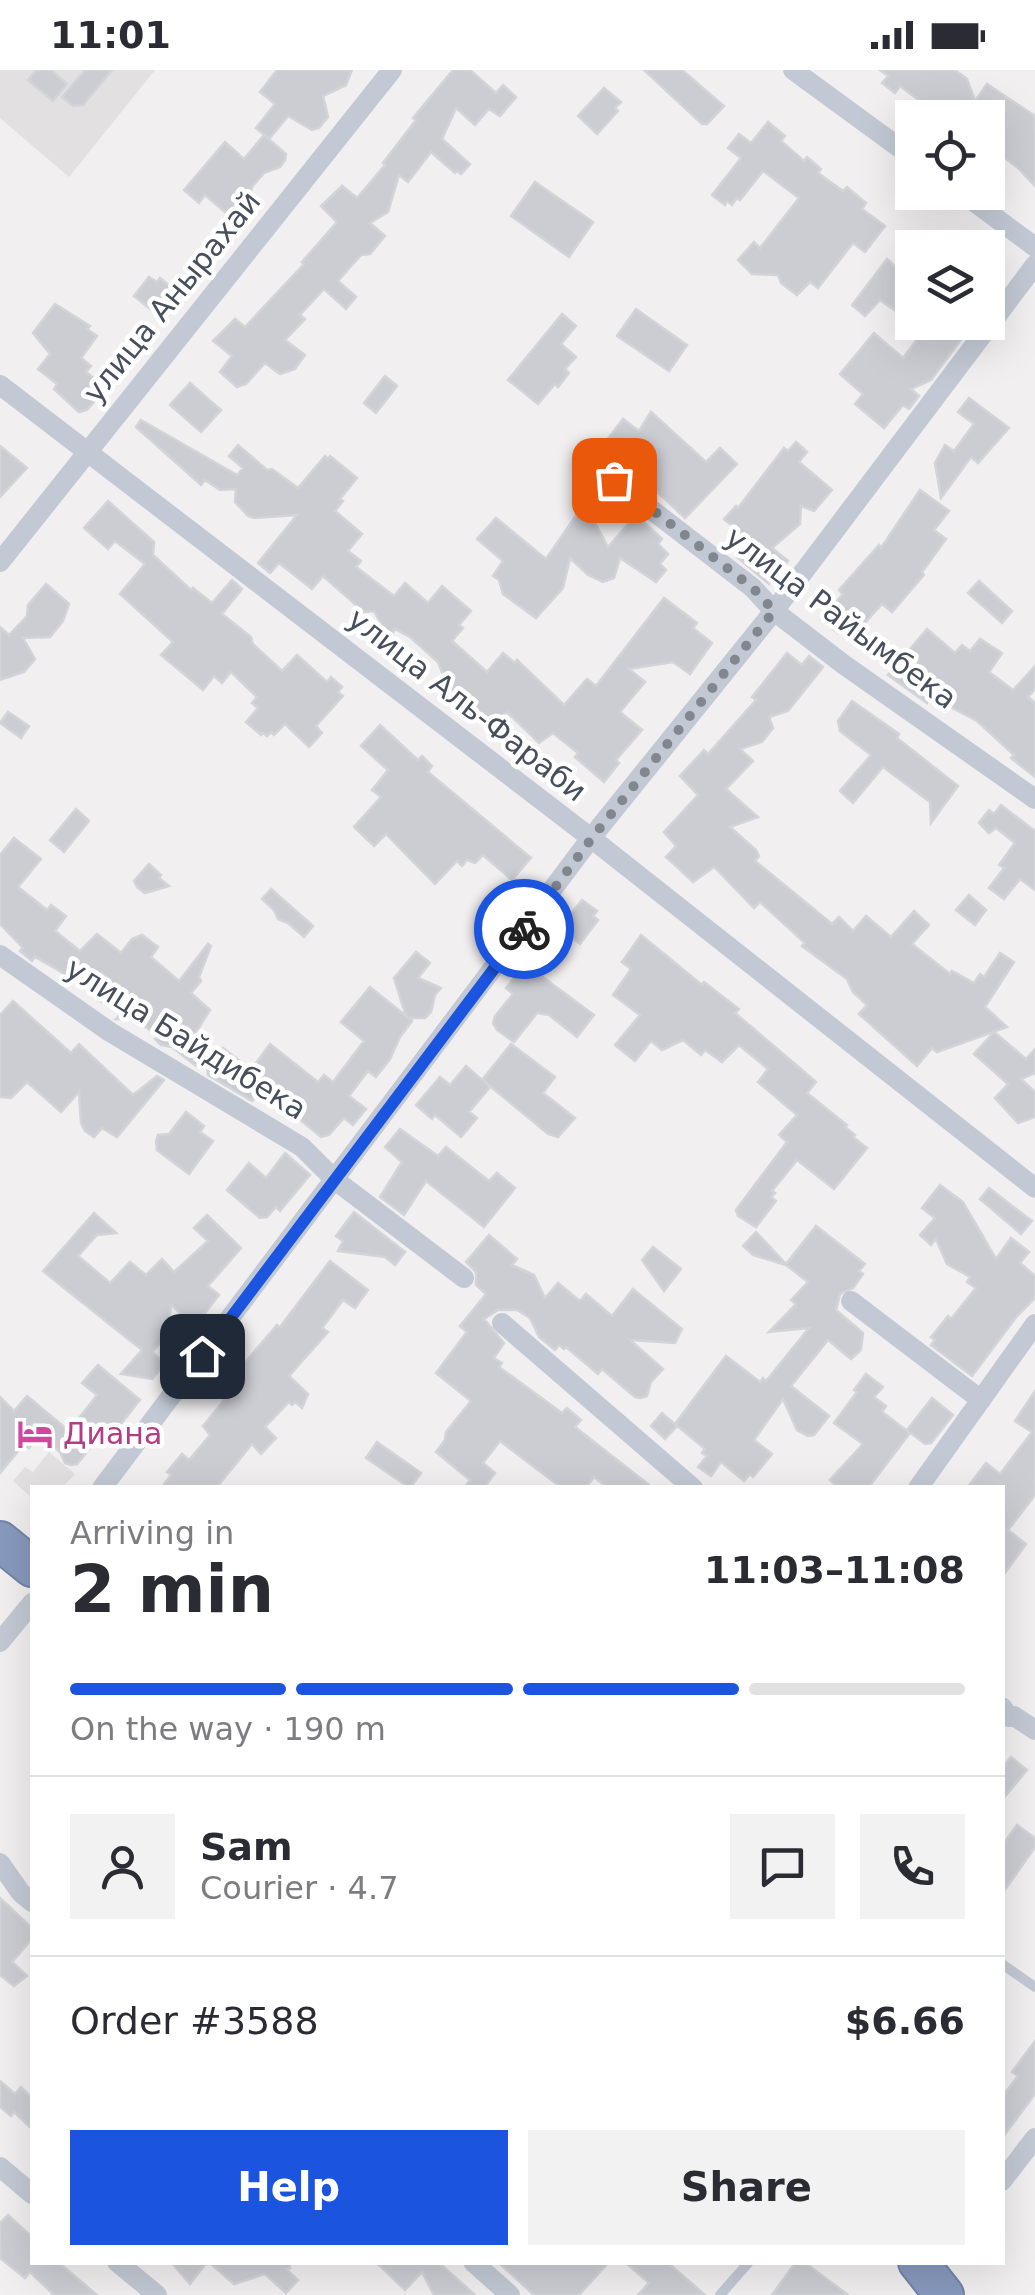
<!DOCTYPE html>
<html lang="en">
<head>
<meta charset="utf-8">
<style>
	:root { --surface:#fff; --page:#f2f2f3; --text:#2b2b33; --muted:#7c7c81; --line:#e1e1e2; --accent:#1b54df }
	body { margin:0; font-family:"DejaVu Sans",sans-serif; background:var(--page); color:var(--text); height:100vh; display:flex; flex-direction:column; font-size:38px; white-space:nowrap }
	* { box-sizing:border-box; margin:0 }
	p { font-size:32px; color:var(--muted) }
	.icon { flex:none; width:55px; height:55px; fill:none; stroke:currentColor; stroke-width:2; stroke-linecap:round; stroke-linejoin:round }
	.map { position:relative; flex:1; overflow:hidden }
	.details { position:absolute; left:30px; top:1415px; width:975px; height:780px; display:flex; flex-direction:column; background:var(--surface); border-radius:0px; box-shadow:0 10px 40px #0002 }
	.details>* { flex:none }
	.controls { position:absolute; left:895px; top:30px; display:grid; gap:20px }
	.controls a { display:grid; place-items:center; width:110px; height:110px; border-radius:0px; background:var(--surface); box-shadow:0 10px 40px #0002; font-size:50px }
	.pin { position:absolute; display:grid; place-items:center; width:85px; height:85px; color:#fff; margin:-42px; border-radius:20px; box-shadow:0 5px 15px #0006 }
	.courier { position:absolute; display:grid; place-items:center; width:100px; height:100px; margin:-50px; border:8px solid #1b54df; border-radius:50%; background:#fff; color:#222; box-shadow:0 2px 12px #0007 }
	.summary em { font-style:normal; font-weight:800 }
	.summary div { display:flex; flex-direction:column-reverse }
	.summary { display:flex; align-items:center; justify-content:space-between; height:170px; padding:0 40px }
	h1 { font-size:65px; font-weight:800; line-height:75px }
	.bar { display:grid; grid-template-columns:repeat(4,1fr); gap:15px 10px; align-content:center; height:120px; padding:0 40px }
	.bar i { height:12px; border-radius:8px; background:var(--line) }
	.bar .on { background:var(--accent) }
	.bar p { grid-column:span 4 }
	.line { display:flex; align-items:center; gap:25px; padding:0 40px; border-top:2px solid var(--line) }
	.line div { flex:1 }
	.round { display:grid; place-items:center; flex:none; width:105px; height:105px; border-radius:0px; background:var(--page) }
	.action { display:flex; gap:20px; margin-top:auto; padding:20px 40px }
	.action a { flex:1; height:115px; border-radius:0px; background:var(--accent); color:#fff; font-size:40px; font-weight:800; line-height:115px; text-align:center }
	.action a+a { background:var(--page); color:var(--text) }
	.status { display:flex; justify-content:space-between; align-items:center; height:70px; padding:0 50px; background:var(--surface); direction:ltr }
	.status svg { height:28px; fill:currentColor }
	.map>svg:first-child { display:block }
</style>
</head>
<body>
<div class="status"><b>11:01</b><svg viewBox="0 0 49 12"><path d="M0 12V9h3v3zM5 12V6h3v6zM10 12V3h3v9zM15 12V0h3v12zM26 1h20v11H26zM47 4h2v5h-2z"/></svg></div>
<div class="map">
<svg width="1035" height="2225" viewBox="0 0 1035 2225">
	<rect width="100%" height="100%" fill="#f1efef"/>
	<!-- education -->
	<g fill="#e2e0e1">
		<polygon points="0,0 155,0 69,107 0,48"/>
		<polygon points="49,1382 75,1404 63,1417 32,1418 32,1428 13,1411 25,1397 33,1402"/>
	</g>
	<!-- building -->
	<g fill="#cccdd3" stroke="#d3d4da" stroke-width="2.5">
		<polygon points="36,0 51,0 67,14 53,31 28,10"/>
		<polygon points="85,0 112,0 83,35 73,36 62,27"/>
		<polygon points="277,0 352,0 346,15 323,26 328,47 319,58 312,60 288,46 269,69 256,58 275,34 260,22"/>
		<polygon points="453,0 470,0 496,23 503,15 516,27 500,46 489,39 475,55 456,38 442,69 470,94 461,104 457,101 455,103 431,82 408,112 399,105 388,142 370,153 385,166 370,184 361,185 338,211 356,227 346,239 324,219 300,245 305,249 285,270 305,285 295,299 280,304 265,293 246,314 237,317 220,302 232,286 213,271 235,249 245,257 304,194 302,192 337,152 321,136 342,116 357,128 385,95 383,93 416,50 413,48"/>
		<polygon points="644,0 682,0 724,36 707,54 702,54"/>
		<polygon points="880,0 955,0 967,9 975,31 987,14 1035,46 1035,116 1018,98 988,75 988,48 943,48 900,16 895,23 882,13 888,6"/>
		<polygon points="604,18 621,32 615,38 618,41 597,64 578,46"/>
		<polygon points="768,52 785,66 781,71 804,91 807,87 821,99 818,103 843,121 847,117 866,133 862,139 885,156 865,182 853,173 818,218 810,212 797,225 781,213 778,205 752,204 738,190 754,172 760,178 799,128 763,101 740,130 737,128 732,135 727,131 725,135 712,125 741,88 728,78 739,64 751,73"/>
		<polygon points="264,65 286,84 285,90 280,97 264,103 252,117 251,122 256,126 252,132 255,135 239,154 205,125 199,133 184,120 225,72 244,89"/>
		<polygon points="535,112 593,152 569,187 511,146"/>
		<polygon points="887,189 895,196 899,191 912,202 912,252 880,230 865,246 852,235"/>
		<polygon points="149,207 157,212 160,208 176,221 162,240 154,242 134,226"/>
		<polygon points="55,234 90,256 87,259 97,266 81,288 91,296 86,302 101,314 101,324 87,340 79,342 54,319 57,314 38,299 50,284 33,263"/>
		<polygon points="636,239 687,275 669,301 617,266"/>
		<polygon points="562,244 576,256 561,274 576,287 565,299 569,303 558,317 555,314 538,334 508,310"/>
		<polygon points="930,252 974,252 931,310 911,319 919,326 909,339 903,335 884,358 855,334 863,324 840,304 874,263 903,288"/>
		<polygon points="385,306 397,316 376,343 364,333"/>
		<polygon points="190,313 221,340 201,362 170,335"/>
		<polygon points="969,328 1009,358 978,393 971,387 941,428 935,393 945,375 954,381 974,354 958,342"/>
		<polygon points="651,342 706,392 720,378 737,394 685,448 638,404 634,405 604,380 604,374 623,349 639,361"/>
		<polygon points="141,350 237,405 243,398 229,386 238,375 267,400 272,399 298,418 325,386 328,389 330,386 357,408 340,429 343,431 335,441 362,464 348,481 361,491 356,497 394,526 405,513 428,533 442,516 471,541 459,555 463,558 452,571 487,602 503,583 515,593 517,590 564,635 587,609 596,616 664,528 697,553 693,558 712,573 690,604 673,592 629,599 645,612 620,642 642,660 616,690 619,693 604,712 575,687 578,683 553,663 539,673 507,642 495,654 477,644 440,612 444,607 438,592 410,567 395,559 389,568 374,541 364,542 323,506 312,519 279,493 270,503 258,493 297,445 254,448 248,446 235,432 236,419 220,420 205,410 201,415 136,357"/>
		<polygon points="796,372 807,382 799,392 832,420 814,441 801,436 800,454 772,478 788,491 769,514 737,487 751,471 724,449 736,436 738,438 784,378 788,381"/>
		<polygon points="0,376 27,398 0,427"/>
		<polygon points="920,420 949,441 934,460 946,469 922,502 924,505 892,542 882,534 855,564 838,563 821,549 843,524 839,520 879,475 881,478"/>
		<polygon points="108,431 154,472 153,485 191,520 193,518 212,533 232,510 242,519 222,544 251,567 253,574 282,601 297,585 327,612 331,607 342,617 338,622 343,626 316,656 322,663 309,677 285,654 274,665 271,662 267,666 263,663 261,665 246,652 258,638 252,633 257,627 231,602 222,613 214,606 203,620 161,585 173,572 120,524 145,494 115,471 108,479 84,458"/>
		<polygon points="587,438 608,477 636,445 662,469 658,474 668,484 660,494 666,500 656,512 620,488 614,508 603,512 588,505 570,488 563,518 536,548 503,524 499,510 493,506 503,491 477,469 496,448 546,489 579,441 583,444"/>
		<polygon points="979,511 1012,541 1002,553 968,523"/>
		<polygon points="46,514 69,534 63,551 50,567 23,568 35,589 24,602 0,610 0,557 9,565 27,546 28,535"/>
		<polygon points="927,559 955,583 962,575 970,581 980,569 1002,583 989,602 1013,620 1035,596 1035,619 1028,627 1035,633 1035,707 1011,688 1014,685 977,651 947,635 938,620 927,633 888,605"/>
		<polygon points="787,583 802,595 809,586 823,597 788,641 769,647 773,658 762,672 740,679 753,691 726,719 758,747 730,757 756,780 759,786 755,791 832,854 839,847 853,861 866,846 891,867 914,841 929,855 912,874 950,904 952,901 974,913 980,904 984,907 1000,883 1014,892 985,937 1007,957 937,982 932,978 917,996 859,944 867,935 853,922 847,909 802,876 805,873 760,832 754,838 714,797 693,812 666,787 676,776 664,762 698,725 680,706 704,680 708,684 756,630 752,627"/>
		<polygon points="852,631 899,664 897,668 958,716 931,753 930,732 883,697 853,733 840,721 871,685 840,661 838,651"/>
		<polygon points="8,642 29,656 21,668 0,653"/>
		<polygon points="380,655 418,690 422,686 432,696 428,702 531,788 512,810 483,785 475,793 467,790 462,796 457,791 435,814 386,764 374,776 354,757 381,727 372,720 388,700 361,676"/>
		<polygon points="1001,735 1035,761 1035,820 1020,809 1004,829 989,818 1004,798 999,795 1015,773 996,758 989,763 979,753 989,740 994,744"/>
		<polygon points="76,739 89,751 64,782 50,770"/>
		<polygon points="14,768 41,789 18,817 47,840 51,835 66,846 55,861 80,881 97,864 121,883 132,869 142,865 158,877 151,887 179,911 208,874 211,876 199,907 201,911 191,923 210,940 195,964 219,983 223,978 251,1000 270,974 318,1012 324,1005 333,1012 364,971 341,952 370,917 406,946 394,908 416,882 430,893 418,908 441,918 435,925 431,942 425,948 409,948 412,951 400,967 390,989 376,1007 368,1001 349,1026 366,1039 353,1055 344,1048 329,1065 321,1067 287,1039 293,1031 269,1012 252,1031 208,1005 207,994 196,996 172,977 161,975 155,969 157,966 136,949 116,949 123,942 98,930 90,916 70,901 67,905 35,887 32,891 20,881 23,878 0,854 0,785"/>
		<polygon points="149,794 161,805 159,808 169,816 145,823 137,817 134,811"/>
		<polygon points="271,819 313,856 304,867 288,853 278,849 274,840 262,829"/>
		<polygon points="969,825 986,840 975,855 956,840"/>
		<polygon points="582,830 597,841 593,846 598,850 580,874 560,858"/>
		<polygon points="641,865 702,915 704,912 739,939 735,943 816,1012 807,1023 847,1055 845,1057 855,1065 853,1067 867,1078 834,1119 797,1090 772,1121 775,1123 771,1127 776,1131 756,1157 738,1146 736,1140 787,1072 779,1065 797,1045 758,1012 768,999 739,975 722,992 705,980 701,985 683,970 662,980 651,971 635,991 615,975 640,945 613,925 631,899 622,892"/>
		<polygon points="525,894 594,945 577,967 549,945 537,943 514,972 497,960 493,953 495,946 513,924 506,918"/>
		<polygon points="13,931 71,983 79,974 133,1025 157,1006 164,1010 117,1067 102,1058 94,1067 85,1061 81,1053 79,1022 61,1042 27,1012 11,1028 0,1027 0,945"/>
		<polygon points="994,962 1026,989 1035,979 1035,1003 1021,1009 1035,1022 1035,1047 1018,1053 995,1028 1008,1014 974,984"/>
		<polygon points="511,974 555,1007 543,1023 575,1048 558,1067 548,1064 484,1011 490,1017 469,1042 477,1048 461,1067 435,1045 432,1049 416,1035 440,1007 450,1015 466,996 482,1010"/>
		<polygon points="186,1042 204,1056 200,1062 213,1071 189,1104 157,1080 156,1071 158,1065 169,1064"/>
		<polygon points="400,1059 438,1086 446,1077 489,1111 497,1103 515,1118 484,1157 426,1111 404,1145 380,1127 402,1092 385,1077"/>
		<polygon points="285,1083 310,1105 280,1141 276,1137 267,1147 260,1148 227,1120 249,1093 266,1108"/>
		<polygon points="940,1115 963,1132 996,1189 1011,1168 1029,1182 1020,1193 1035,1206 1035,1228 1017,1246 972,1306 931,1275 935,1270 931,1267 948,1246 951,1249 976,1218 967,1212 970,1207 947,1194 936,1169 931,1175 920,1165 935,1148 922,1138"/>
		<polygon points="989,1118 1032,1151 1021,1164 980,1129"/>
		<polygon points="354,1142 405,1182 395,1195 385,1187 338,1181 343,1171 336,1166"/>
		<polygon points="94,1143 116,1163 97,1165 78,1186 110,1213 130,1192 146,1205 162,1189 174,1202 208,1171 194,1158 207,1145 241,1178 208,1216 219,1225 195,1256 171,1235 167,1266 152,1282 165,1294 152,1309 121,1304 142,1280 43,1201"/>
		<polygon points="816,1156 865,1194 859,1201 863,1204 853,1218 840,1224 836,1240 863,1263 861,1280 851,1289 828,1270 791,1316 829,1346 814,1365 808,1366 797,1360 783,1329 754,1370 772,1384 753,1407 750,1404 744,1411 721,1392 711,1406 698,1397 707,1386 702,1383 705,1379 675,1354 726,1286 760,1312 763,1308 766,1311 809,1258 769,1262 796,1234 791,1230 808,1212 786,1195 753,1185 743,1176 756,1162 786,1194"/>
		<polygon points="489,1165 517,1189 512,1195 534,1205 545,1228 558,1213 580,1231 586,1224 612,1246 633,1219 682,1259 675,1273 630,1270 663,1299 651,1312 647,1326 641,1328 635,1327 602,1299 598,1304 566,1277 564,1279 559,1275 555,1280 539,1267 530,1248 517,1240 498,1240 484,1249 504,1273 494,1288 502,1293 499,1297 562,1343 567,1338 581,1350 575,1357 653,1418 608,1418 594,1407 586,1418 562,1418 500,1371 483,1393 495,1403 484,1418 464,1418 470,1410 436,1382 445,1370 446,1362 471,1331 436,1303 467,1262 460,1256 486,1224 476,1215 476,1202 466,1192"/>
		<polygon points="653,1177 681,1199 664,1221 642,1190"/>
		<polygon points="330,1191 368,1220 355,1238 343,1230 322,1258 328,1262 289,1306 308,1324 302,1338 295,1332 292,1335 289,1332 265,1357 276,1368 261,1384 252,1374 216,1418 161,1418 171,1405 167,1402 182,1384 189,1390 210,1365 203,1356 230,1323 224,1317 277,1255 280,1257"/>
		<polygon points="98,1295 140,1330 112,1365 105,1360 77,1394 71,1395 65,1393 60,1382 40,1365 29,1378 24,1374 0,1403 0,1327 14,1341 27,1326 69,1361 97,1325 82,1313"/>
		<polygon points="866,1304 883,1317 874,1327 886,1336 882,1342 910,1363 868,1418 838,1418 830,1410 863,1374 834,1353 857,1322 854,1320"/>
		<polygon points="1035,1321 1035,1425 1008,1460 1026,1474 1002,1507 1002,1418 967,1418 986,1393 1000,1404 1032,1362 1015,1351"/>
		<polygon points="932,1328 953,1345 931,1373 925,1374 907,1360"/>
		<polygon points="662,1343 677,1356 665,1369 651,1356"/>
		<polygon points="377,1372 421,1403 410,1418 366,1388"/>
		<polygon points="1011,1687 1027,1700 1002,1730 1002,1698"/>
		<polygon points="1017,1755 1035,1768 1035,1777 1002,1824 1002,1776"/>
		<polygon points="0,1828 32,1858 32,1869 12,1892 27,1906 14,1916 0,1905"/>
		<polygon points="1035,1971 1035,2024 1002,2068 1002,2027 1018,2006 1012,2002"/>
		<polygon points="0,2011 15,2024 21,2017 32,2028 32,2059 14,2042 11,2046 0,2037"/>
		<polygon points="8,2145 32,2167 32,2192 58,2192 97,2225 54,2225 30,2202 25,2208 0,2188 0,2153"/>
		<polygon points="171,2192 207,2192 190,2214"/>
		<polygon points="209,2192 289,2192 290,2198 286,2199 298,2210 286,2223 265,2204 234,2214"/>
		<polygon points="376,2192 438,2192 475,2225 434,2225 422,2202 405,2220"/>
		<polygon points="498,2192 609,2192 579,2225 534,2225"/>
		<polygon points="625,2192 667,2192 705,2225 638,2225 649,2213"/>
		<polygon points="796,2192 804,2192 848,2225 772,2225"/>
	</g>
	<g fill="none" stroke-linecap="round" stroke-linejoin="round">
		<defs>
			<g id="highway">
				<polyline points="0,1471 32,1497"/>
				<polyline points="918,2192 944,2225"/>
			</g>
		</defs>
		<!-- highway casing -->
		<use href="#highway" stroke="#7284a9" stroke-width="42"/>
		<!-- lane -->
		<g stroke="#c2c9d4" stroke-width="10">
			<polyline points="1002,1894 1035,1917"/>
			<polyline points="720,2225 749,2192"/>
		</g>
		<!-- street -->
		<g stroke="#c2c9d4" stroke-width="20">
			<polyline points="793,0 912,87"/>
			<polyline points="961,122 1035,177"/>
			<polyline points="0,315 591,768 1035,1118"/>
			<polyline points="613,410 753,518 774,541 843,594 1035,729"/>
			<polyline points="0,492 392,0"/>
			<polyline points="0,885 110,962 302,1077 335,1110 464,1208"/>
			<polyline points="851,1231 981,1330"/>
			<polyline points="502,1253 693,1418"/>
			<polyline points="102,1418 591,768 774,541 1035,195"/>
			<polyline points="918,1418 1035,1254"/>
			<polyline points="0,1572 32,1533"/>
			<polyline points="1002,1637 1009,1647 1014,1646 1035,1660"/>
			<polyline points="0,1793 21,1823 32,1832"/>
			<polyline points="0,2097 32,2124"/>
			<polyline points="1002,2111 1035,2068"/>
			<polyline points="117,2192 157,2225"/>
			<polyline points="473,2192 510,2225"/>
		</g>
		<!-- highway -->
		<use href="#highway" stroke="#8799bd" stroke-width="38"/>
	</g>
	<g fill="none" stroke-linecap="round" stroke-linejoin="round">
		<!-- done -->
		<polyline stroke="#82878f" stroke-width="10" stroke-dasharray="0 18" points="524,859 592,768 774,541 753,518 614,410"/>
		<!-- route -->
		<polyline stroke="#1b54df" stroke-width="12" points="202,1286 524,859"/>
	</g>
	<!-- icons -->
	<defs>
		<symbol id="hotel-bare" viewBox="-9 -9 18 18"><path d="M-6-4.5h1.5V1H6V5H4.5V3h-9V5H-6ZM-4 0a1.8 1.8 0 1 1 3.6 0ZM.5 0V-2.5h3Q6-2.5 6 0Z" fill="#d1479c" stroke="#fff" stroke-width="2.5" paint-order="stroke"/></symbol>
	</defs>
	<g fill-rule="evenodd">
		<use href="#hotel-bare" x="10" y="1339" width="50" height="50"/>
	</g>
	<g text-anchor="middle" stroke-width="9" stroke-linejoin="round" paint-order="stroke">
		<!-- street labels -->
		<g font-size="30" fill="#474f5c" stroke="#fff">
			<text transform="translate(172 227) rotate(-51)" y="10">улица Анырахай</text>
			<text transform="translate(841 548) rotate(37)" y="10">улица Райымбека</text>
			<text transform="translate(467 635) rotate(38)" y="10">улица Аль-Фараби</text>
			<text transform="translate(186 969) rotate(32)" y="10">улица Байдибека</text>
		</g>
		<!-- hotel labels -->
		<g font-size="30" fill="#b23c85" stroke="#fff" text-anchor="start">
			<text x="63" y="1374">Диана</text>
		</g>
	</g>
</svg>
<div class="controls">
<a><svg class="icon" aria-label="locate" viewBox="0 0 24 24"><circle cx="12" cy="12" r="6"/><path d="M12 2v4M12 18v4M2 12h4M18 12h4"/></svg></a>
<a><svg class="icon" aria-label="layers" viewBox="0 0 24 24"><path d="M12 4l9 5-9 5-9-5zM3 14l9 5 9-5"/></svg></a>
</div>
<div class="pin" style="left:614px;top:410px;background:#ea580c"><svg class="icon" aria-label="bag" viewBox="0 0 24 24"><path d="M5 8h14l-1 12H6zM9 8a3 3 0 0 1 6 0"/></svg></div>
<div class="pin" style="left:202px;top:1286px;background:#1f2937"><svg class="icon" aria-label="home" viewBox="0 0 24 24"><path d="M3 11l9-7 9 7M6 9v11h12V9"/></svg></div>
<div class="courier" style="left:524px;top:859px"><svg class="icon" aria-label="bike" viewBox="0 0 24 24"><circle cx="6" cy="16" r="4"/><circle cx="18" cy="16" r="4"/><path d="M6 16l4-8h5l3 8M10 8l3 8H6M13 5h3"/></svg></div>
<section class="details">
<div class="summary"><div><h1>2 min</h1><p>Arriving in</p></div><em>11:03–11:08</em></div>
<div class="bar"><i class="on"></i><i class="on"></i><i class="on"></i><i></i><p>On the way · 190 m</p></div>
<div class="line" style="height:180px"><a class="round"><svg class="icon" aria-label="person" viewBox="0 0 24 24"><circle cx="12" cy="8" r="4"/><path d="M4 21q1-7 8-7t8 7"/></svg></a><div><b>Sam</b><p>Courier · 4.7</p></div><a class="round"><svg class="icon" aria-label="chat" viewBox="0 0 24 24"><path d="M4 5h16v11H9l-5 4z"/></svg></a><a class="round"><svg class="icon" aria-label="phone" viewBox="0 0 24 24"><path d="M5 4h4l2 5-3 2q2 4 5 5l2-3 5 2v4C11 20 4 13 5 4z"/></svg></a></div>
<div class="line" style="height:130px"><div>Order #3588</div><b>$6.66</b></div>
<div class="action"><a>Help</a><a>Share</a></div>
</section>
</div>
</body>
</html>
